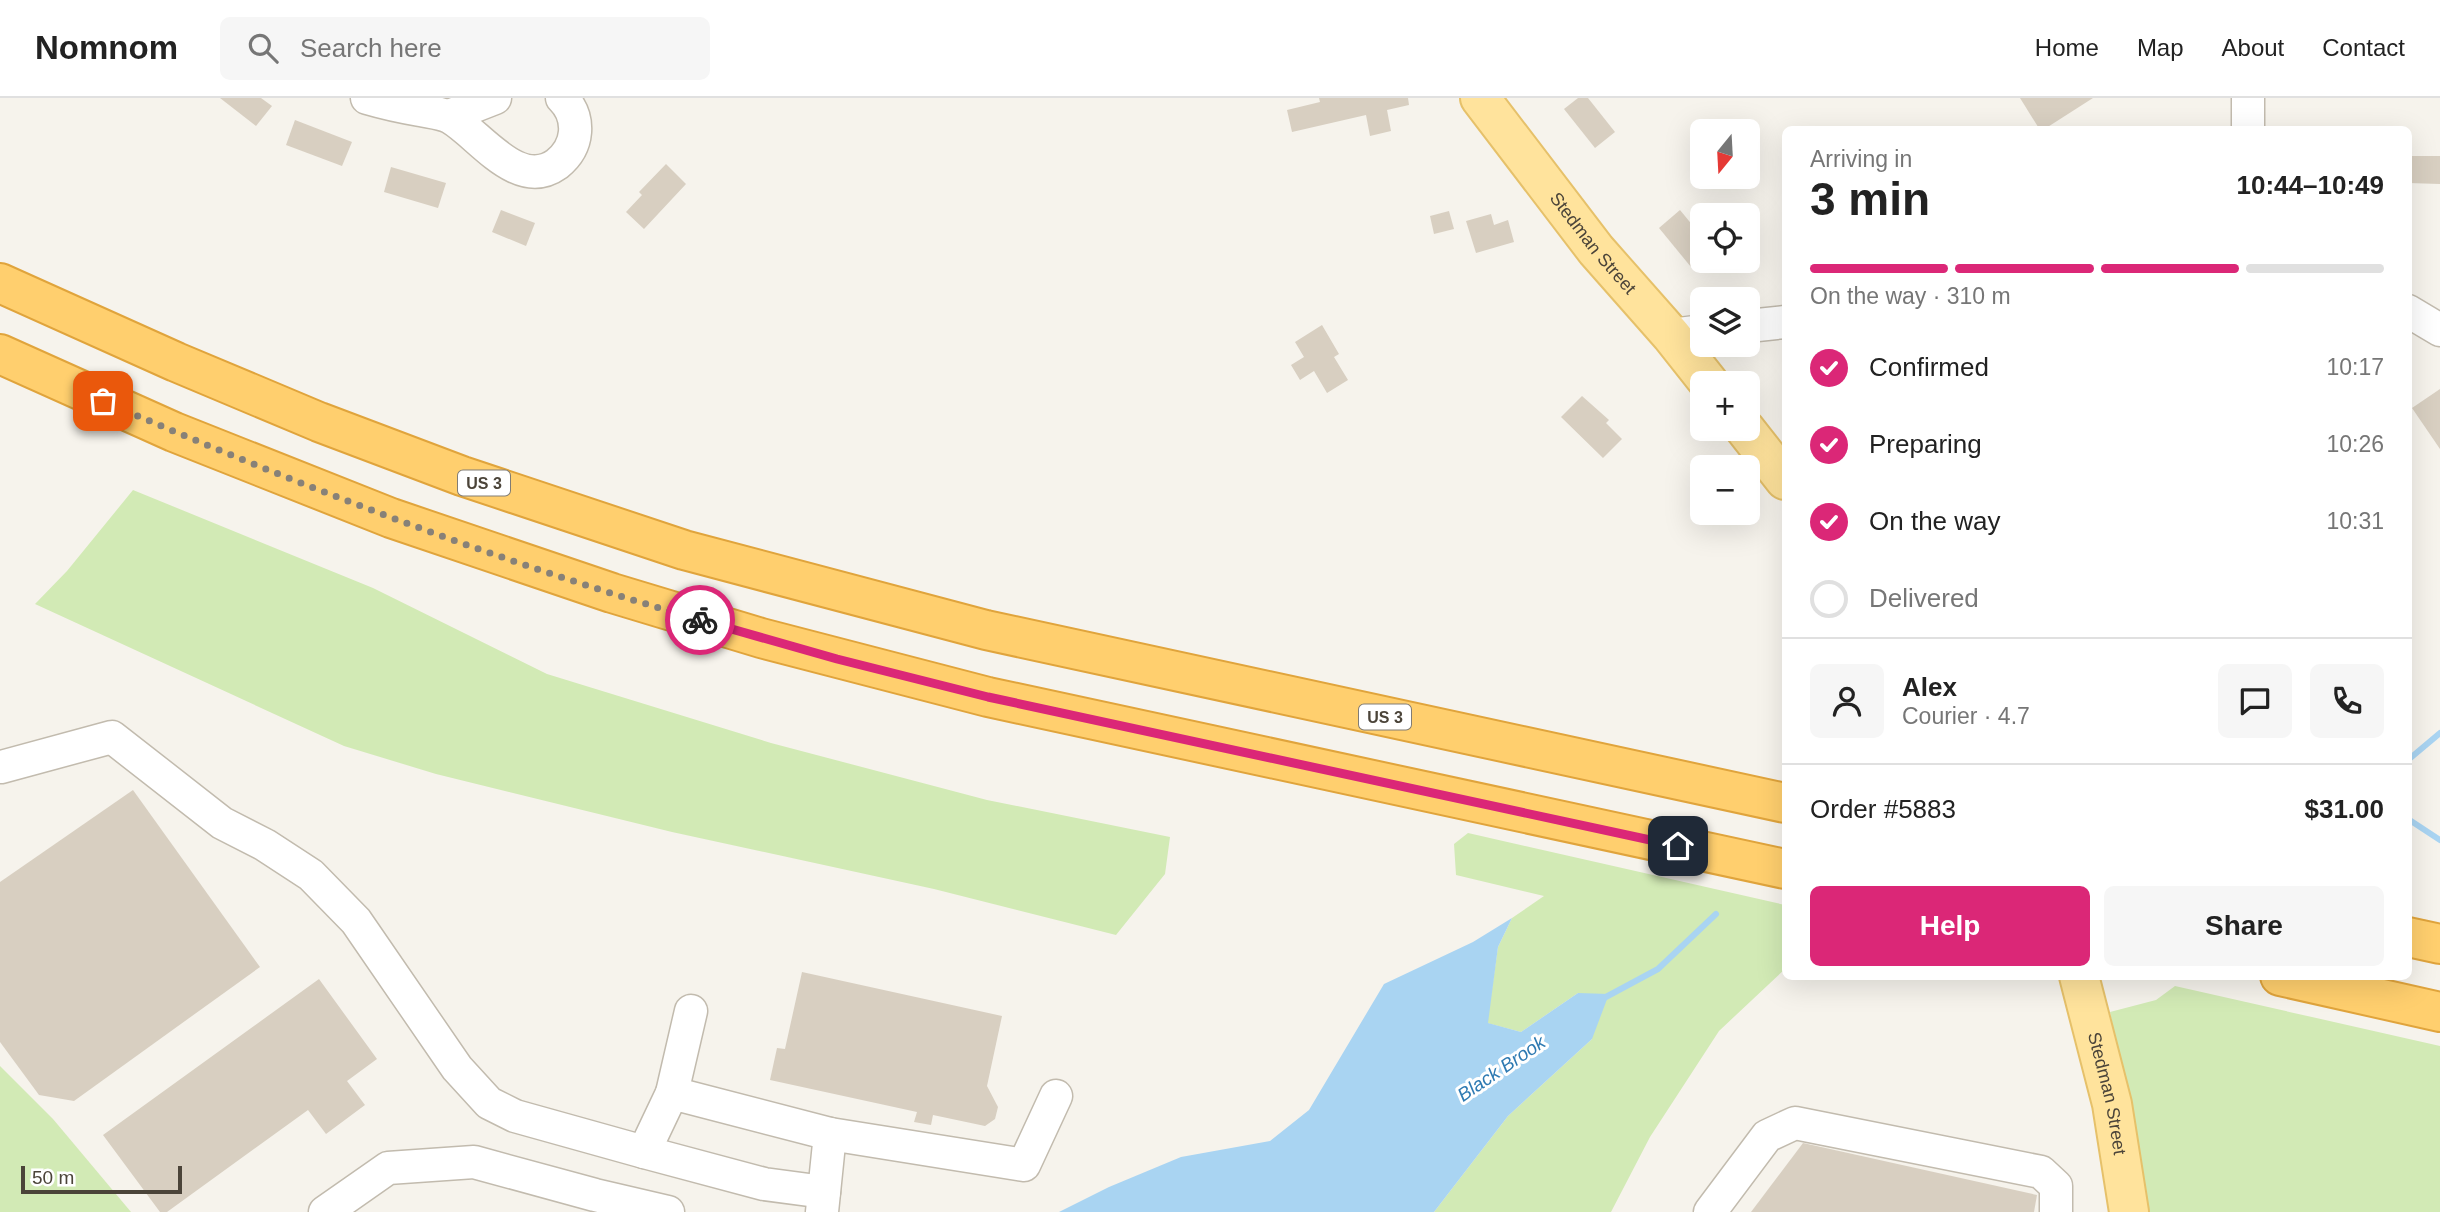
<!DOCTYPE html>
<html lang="en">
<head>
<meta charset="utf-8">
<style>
	:root { --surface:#fff; --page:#f6f6f6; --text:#222; --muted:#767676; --line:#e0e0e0; --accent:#db2777 }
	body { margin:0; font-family:Arial,sans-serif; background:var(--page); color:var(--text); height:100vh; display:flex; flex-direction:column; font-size:26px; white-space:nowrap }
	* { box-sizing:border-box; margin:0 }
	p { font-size:23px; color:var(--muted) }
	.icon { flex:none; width:38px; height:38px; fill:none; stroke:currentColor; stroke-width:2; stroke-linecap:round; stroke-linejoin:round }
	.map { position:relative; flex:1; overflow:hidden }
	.drawer { position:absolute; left:1782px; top:28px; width:630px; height:854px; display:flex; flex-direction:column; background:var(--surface); border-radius:10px; box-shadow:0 7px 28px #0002 }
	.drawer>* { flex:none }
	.needle { width:46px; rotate:198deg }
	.fabs { position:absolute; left:1690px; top:21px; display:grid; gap:14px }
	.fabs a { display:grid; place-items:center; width:70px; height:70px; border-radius:10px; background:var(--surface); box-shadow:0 7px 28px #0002; font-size:35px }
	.scale { position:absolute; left:21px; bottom:18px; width:161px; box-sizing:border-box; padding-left:7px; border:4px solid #4b4439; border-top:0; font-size:19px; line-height:24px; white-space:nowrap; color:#4b4439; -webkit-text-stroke:5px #fff; paint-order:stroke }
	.pin { position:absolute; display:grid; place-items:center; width:60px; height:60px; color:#fff; margin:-30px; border-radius:14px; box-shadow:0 4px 10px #0006 }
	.courier { position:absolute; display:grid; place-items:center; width:70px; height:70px; margin:-35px; border:5px solid #db2777; border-radius:50%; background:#fff; color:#222; box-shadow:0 2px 9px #0007 }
	.head em { font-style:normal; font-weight:800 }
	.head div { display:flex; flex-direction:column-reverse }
	.head { display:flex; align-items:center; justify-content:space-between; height:119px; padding:0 28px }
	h1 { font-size:46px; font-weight:800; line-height:52px }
	.bar { display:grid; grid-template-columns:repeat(4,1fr); gap:10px 7px; align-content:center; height:84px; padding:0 28px }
	.bar i { height:9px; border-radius:5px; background:var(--line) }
	.bar .active { background:var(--accent) }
	.bar p { grid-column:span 4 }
	.line { display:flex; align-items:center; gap:18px; padding:0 28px; border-top:2px solid var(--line) }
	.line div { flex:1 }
	.round { display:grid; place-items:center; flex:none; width:74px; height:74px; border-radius:10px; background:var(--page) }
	ol { padding:0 28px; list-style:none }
	li { display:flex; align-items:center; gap:21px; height:77px }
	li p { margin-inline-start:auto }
	li .icon { padding:7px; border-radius:50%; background:var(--accent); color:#fff; stroke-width:4 }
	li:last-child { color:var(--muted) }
	li i { width:38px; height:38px; border:4px solid var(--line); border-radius:50% }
	.primary-button { display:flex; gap:14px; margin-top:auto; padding:14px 28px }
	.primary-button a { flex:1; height:80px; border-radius:10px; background:var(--accent); color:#fff; font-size:28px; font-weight:800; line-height:80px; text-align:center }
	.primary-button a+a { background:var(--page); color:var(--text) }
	header { display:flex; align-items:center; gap:42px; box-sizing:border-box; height:98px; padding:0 35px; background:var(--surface); border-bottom:2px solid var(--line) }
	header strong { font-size:33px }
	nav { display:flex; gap:38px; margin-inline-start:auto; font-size:24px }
	.search { width:490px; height:63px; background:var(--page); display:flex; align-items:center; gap:18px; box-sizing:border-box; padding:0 24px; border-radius:10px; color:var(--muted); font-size:26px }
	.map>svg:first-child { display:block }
</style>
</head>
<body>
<header>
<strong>Nomnom</strong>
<div class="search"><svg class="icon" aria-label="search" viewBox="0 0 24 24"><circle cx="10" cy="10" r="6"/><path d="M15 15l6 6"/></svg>Search here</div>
<nav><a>Home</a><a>Map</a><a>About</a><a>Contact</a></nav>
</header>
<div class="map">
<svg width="2440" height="1114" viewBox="0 0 2440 1114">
	<rect width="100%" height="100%" fill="#f6f3ec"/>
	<!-- green -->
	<g fill="#d2eab5">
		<polygon points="133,392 373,490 547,576 771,645 987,702 1170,739 1165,776 1116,837 934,791 672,734 436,676 344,648 35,506 67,473"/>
		<polygon points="1468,735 1785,807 1785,871 1719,933 1650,1039 1611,1114 1434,1114 1508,1018 1592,941 1578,895 1521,934 1487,925 1498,849 1512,820 1544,798 1456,777 1454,746"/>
		<polygon points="2175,888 2440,948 2440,1114 2141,1114 2138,1055 2110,914 2156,902"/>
		<polygon points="0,968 53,1021 131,1114 0,1114"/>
	</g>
	<!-- water -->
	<polygon fill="#a9d4f2" points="1512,820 1498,849 1488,925 1521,934 1578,895 1609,896 1592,941 1508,1018 1434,1114 1059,1114 1109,1089 1181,1059 1270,1043 1309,1012 1384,886 1473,844"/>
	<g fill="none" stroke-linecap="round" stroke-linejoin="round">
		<!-- stream -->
		<g stroke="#a9d4f2" stroke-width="6">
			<polyline points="2408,662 2440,635"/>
			<polyline points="2408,721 2440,742"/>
			<polyline points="1604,900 1658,871 1716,816"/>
		</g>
	</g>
	<!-- building -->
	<g fill="#d8cfc1">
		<polygon points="220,0 261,0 272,8 256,28"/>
		<polygon points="1319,0 1408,0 1409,7 1387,12 1391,33 1370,38 1366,17 1292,34 1287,12 1320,4"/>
		<polygon points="1578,0 1588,0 1615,34 1595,50 1564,11"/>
		<polygon points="2020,0 2093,0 2043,32 2040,32"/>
		<polygon points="295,22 352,44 342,68 286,47"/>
		<polygon points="2408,58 2440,58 2440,86 2408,85"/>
		<polygon points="666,66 686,86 644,131 626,114 642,97 639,94"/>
		<polygon points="391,69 446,85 438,110 384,94"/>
		<polygon points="501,112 535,125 526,148 492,134"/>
		<polygon points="1680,112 1703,140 1703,160 1691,169 1659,130"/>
		<polygon points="1449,113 1454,131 1434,136 1430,118"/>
		<polygon points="1491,116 1494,127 1508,122 1514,144 1476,155 1466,123"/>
		<polygon points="1322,227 1339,256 1334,259 1348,282 1327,295 1314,273 1300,282 1291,267 1304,259 1295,244"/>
		<polygon points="2440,291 2440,351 2412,310"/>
		<polygon points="1582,298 1609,322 1606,325 1622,341 1603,360 1561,319"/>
		<polygon points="133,692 260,869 74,1003 39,997 0,944 0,784"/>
		<polygon points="802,874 1002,918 987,988 998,1009 995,1021 985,1028 933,1017 931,1027 914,1024 917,1014 770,982 777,950 785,951"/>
		<polygon points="319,881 377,961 347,983 365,1007 326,1036 308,1012 167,1114 160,1114 103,1037"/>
		<polygon points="1803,1045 2037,1097 2034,1114 1751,1114"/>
	</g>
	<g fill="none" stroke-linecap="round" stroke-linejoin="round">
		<defs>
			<g id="minor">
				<path d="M367,0C384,5 402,9 420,12C429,14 443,15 451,20C480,37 518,94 557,66C567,58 574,47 575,34C576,21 571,9 562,0"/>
				<polyline points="2248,0 2248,32"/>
				<polyline points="449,18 495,0"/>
				<polyline points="2408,213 2440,232"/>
				<polyline points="1748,228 1785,224"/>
				<polyline points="1671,237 1703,233"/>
				<polyline points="1,669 112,639 222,725 265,747 311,777 356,823 457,970 489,1005 515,1018 644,1054 764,1086 824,1094"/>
				<polyline points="672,995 691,913"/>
				<polyline points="644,1054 672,995 830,1036"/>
				<polyline points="325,1114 388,1070 474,1064 595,1097 668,1114"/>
				<polyline points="822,1114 830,1036 1024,1067 1056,998"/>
				<polyline points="1710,1114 1767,1038 1795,1025 2041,1074 2056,1088 2056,1114"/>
			</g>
			<g id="major">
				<path id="s1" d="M1480,0L1596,152L1671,237L1709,285"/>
				<polyline points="1745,331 1785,382"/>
				<path id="s2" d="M2079,878L2112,1006L2129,1114"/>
			</g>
			<g id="highway">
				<polyline points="0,185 176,264 319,324 462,378 684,452 986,532 1785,705"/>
				<polyline points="0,256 174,334 391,420 612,495 761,540 988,599 1785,771"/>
				<polyline points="2408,839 2440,846"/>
				<polyline points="2280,878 2440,914"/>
			</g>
		</defs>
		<!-- minor casing -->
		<use href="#minor" stroke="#c2bbae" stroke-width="35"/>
		<!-- major casing -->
		<use href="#major" stroke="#e6c16a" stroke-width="42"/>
		<!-- highway casing -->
		<use href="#highway" stroke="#e0a43c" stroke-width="42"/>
		<!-- minor -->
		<use href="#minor" stroke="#fff" stroke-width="32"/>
		<!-- major -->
		<use href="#major" stroke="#ffe39c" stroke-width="38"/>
		<!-- highway -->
		<use href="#highway" stroke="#ffcf6e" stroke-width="38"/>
	</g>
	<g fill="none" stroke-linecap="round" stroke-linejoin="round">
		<!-- done -->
		<path stroke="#878178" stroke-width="7" stroke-dasharray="0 12.6" d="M103,303C297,387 496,463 700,522"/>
		<!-- route -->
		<polyline stroke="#db2777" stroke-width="9" points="700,522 837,561 988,599 1678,748"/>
	</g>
	<g text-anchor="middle" stroke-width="6" stroke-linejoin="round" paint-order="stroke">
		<!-- shield labels -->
		<g fill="#fff" stroke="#817c74" stroke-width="2">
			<rect x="458" y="372.5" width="52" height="25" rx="5"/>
			<rect x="1359" y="606.5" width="52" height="25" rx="5"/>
		</g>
		<g font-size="16" font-weight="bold" fill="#4b4439">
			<text x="484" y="391">US 3</text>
			<text x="1385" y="625">US 3</text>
		</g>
		<!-- street labels -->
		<g font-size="18" fill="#4b4439" stroke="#fff">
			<text dy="6" stroke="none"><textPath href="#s1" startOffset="184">Stedman Street</textPath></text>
			<text dy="6" stroke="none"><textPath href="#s2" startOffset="121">Stedman Street</textPath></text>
		</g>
		<!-- water labels -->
		<g font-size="19" font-style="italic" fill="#2e7ab2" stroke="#fff">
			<text transform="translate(1501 970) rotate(-34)" y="7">Black Brook</text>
		</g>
	</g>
</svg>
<div class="fabs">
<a><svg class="needle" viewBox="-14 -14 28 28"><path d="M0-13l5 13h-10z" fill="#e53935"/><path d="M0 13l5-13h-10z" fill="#767676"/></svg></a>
<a><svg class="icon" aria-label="locate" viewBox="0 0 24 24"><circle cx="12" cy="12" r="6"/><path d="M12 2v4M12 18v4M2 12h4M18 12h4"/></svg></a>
<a><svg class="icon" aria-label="layers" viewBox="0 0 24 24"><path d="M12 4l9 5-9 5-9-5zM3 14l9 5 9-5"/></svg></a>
<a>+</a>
<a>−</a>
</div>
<div class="scale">50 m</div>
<div class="pin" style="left:103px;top:303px;background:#ea580c"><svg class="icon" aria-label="bag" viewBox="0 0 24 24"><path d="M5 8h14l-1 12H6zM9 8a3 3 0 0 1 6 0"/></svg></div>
<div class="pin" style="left:1678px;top:748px;background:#1f2937"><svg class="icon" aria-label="home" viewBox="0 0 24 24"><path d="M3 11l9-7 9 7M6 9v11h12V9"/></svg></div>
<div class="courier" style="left:700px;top:522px"><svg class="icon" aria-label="bike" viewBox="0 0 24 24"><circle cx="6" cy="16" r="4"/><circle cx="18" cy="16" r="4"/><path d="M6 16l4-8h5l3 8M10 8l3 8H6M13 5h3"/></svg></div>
<section class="drawer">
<div class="head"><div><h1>3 min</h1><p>Arriving in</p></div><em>10:44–10:49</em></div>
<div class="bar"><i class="active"></i><i class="active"></i><i class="active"></i><i></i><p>On the way · 310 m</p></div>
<ol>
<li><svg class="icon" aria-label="check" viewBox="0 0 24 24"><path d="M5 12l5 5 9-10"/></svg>Confirmed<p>10:17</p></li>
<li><svg class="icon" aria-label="check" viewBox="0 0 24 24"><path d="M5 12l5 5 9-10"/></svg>Preparing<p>10:26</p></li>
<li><svg class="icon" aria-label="check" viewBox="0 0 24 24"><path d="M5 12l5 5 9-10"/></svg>On the way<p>10:31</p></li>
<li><i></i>Delivered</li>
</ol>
<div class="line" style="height:126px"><a class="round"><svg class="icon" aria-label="person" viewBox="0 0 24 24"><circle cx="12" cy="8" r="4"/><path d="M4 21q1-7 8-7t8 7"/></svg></a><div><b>Alex</b><p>Courier · 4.7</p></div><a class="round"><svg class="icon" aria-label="chat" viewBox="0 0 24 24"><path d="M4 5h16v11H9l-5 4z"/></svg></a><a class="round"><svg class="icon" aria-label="phone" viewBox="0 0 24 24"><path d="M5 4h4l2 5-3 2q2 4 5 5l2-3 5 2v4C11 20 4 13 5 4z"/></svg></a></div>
<div class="line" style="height:91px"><div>Order #5883</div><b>$31.00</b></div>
<div class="primary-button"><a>Help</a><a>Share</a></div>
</section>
</div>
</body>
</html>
